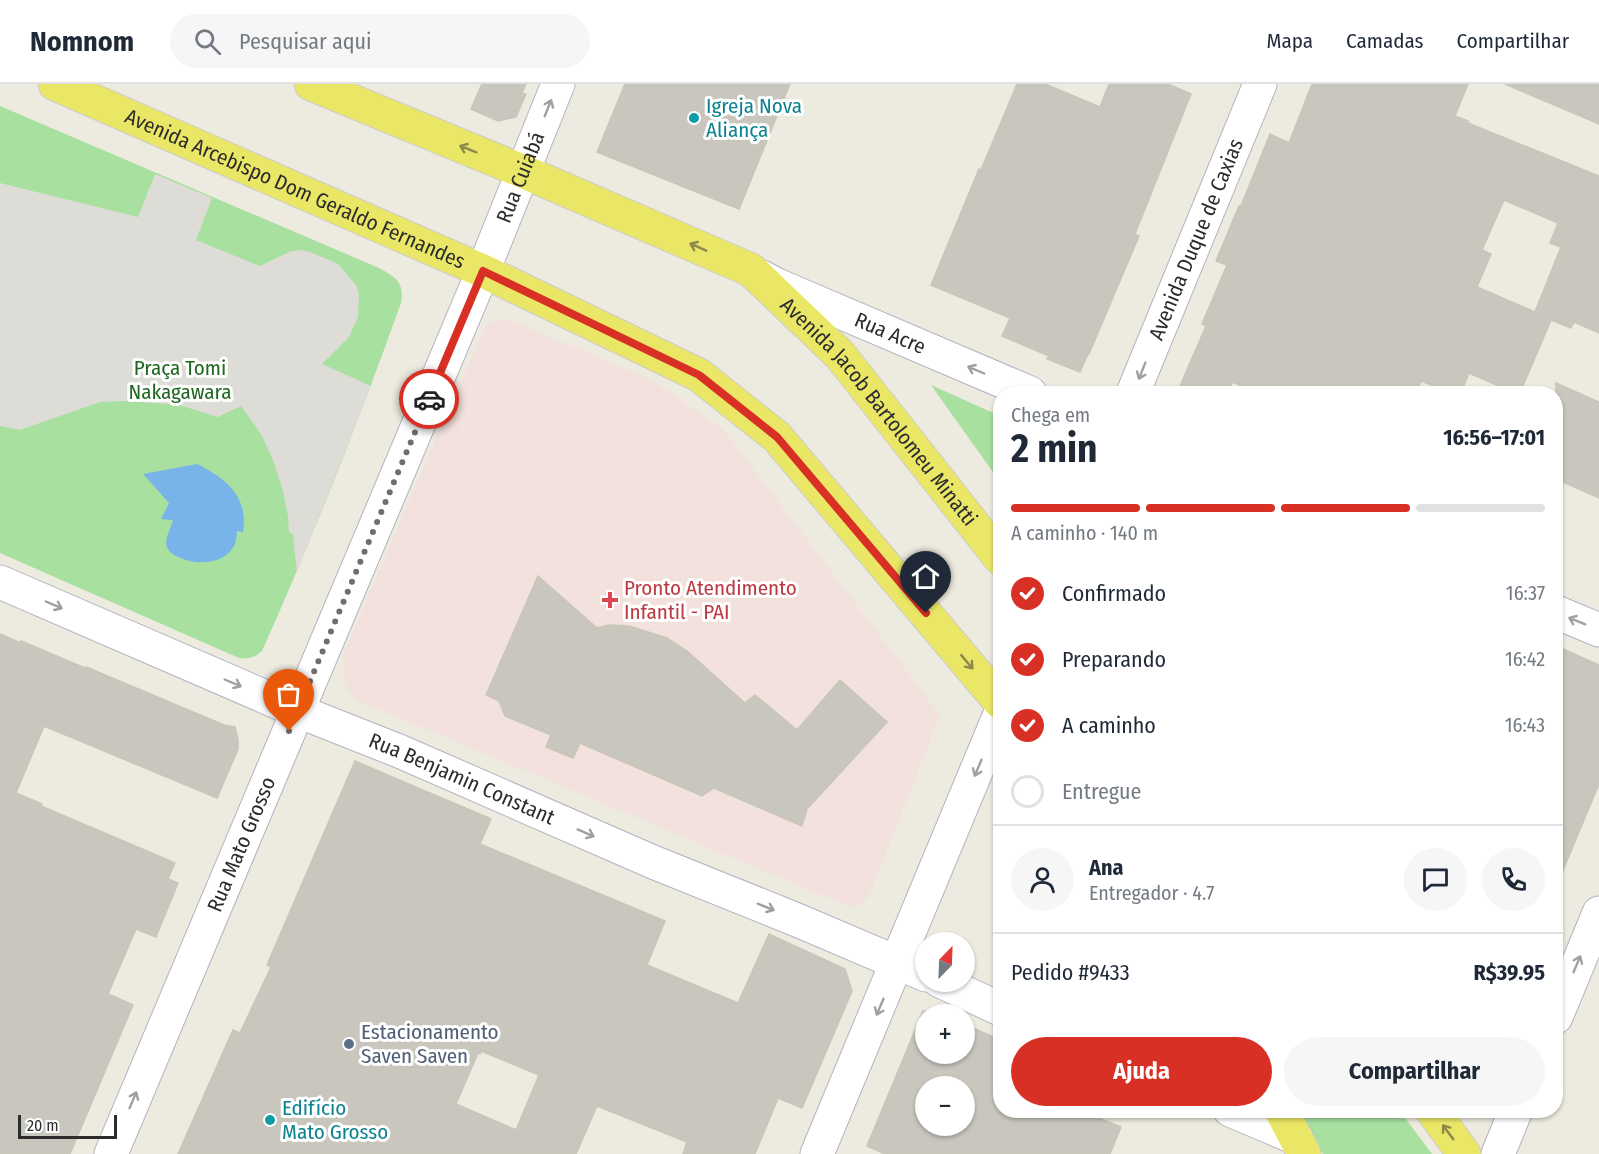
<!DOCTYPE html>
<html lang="pt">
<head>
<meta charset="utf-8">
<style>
	:root { --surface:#fff; --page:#f6f6f7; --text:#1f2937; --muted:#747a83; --line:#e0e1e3; --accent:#d93025 }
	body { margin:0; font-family:"Fira Sans Condensed",sans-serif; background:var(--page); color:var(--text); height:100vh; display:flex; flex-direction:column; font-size:22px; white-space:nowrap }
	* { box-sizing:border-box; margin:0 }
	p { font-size:20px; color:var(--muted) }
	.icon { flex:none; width:33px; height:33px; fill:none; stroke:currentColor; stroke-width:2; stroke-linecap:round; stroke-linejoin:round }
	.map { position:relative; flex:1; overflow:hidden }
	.details { position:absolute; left:993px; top:302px; width:570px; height:732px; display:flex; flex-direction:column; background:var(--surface); border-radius:24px; box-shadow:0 2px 4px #0004 }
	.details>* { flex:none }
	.needle { width:39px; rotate:23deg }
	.tools { position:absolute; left:915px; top:848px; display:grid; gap:12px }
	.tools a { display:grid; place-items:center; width:60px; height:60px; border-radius:50%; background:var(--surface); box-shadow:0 2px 4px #0004; font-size:30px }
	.scale { position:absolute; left:18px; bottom:15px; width:99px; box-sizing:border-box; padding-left:6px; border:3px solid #2c2c2c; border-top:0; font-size:16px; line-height:21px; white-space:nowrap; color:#2c2c2c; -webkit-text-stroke:4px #fff; paint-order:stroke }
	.pin { position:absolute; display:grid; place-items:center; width:51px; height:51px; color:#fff; margin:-62px -26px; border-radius:50% 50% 50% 0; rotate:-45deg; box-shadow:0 0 6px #0007 }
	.pin .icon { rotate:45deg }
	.courier { position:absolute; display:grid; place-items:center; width:60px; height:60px; margin:-30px; border:4px solid #d93025; border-radius:50%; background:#fff; color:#222; box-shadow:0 2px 8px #0007 }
	.head em { font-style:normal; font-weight:700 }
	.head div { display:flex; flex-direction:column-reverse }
	.head { display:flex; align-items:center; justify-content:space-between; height:102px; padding:0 18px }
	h1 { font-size:39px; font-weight:700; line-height:45px }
	.bar { display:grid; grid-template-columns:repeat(4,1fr); gap:9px 6px; align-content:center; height:72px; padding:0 18px }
	.bar i { height:8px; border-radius:4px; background:var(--line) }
	.bar .on { background:var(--accent) }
	.bar p { grid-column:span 4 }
	.line { display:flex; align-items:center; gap:15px; padding:0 18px; border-top:2px solid var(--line) }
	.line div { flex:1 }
	.round { display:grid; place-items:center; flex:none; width:63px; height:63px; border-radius:32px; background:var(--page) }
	ol { padding:0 18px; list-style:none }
	li { display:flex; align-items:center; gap:18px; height:66px }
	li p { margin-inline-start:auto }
	li .icon { padding:6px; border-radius:50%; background:var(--accent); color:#fff; stroke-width:4 }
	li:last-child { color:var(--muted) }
	li i { width:33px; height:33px; border:3px solid var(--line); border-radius:50% }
	.primary-button { display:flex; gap:12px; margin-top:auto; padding:12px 18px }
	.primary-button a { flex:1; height:69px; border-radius:36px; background:var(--accent); color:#fff; font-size:24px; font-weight:700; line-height:69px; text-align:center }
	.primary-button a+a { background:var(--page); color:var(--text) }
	header { display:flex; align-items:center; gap:36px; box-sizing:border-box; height:84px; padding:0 30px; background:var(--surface); border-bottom:2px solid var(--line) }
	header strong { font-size:28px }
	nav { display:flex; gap:33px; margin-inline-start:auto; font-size:21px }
	.search { width:420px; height:54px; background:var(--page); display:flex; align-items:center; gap:15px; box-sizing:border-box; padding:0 21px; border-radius:33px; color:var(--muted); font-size:22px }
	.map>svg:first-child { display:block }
</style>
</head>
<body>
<header>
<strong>Nomnom</strong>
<div class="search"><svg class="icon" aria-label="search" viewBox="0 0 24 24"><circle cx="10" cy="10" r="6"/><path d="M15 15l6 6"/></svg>Pesquisar aqui</div>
<nav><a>Mapa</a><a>Camadas</a><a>Compartilhar</a></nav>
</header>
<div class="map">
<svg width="1599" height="1070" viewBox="0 0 1599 1070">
	<rect width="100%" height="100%" fill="#edeadf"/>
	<!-- medical -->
	<polygon fill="#f3e1dd" points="500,236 512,237 652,296 724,346 940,631 869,812 863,818 850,823 359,617 348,606 344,596 343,572 402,433 484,245 488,239"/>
	<!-- green -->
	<g fill="#a7e09f">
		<path d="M0,22L379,184C395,193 405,198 401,219C359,336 313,453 262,567C254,574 249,575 239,574L0,469Z"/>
		<polygon points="931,301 1000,332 1000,398"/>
		<polygon points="1296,1026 1399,1026 1432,1070 1323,1070"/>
	</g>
	<!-- plaza -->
	<polygon fill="#dddcd6" points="155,90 212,114 196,156 260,182 291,167 301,166 310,168 334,178 340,182 356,201 359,211 358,233 349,253 322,280 371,302 297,488 293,451 289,448 288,432 283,407 273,376 261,350 241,322 218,333 179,321 126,317 100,318 20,346 0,342 0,99 138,133"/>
	<!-- water -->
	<path fill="#78b3e9" d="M197,380C225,394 249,412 243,448L237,447C237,451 236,456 235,460C226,479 203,481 186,476C179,473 170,471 167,463C164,455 171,444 173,436L161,435L169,419L143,390Z"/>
	<!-- building -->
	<g fill="#c9c6be" stroke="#c8c6b9" stroke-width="1.5" fill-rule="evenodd">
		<polygon points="482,0 526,0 522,9 526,10 516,33 498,37 471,25"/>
		<polygon points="625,0 790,0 739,125 597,68"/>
		<polygon points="1017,0 1045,0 1100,23 1109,0 1168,0 1191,10 1135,150 1139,152 1089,270 1088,270 1080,288 1047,275 1049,272 1002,252 1010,234 931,201 979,85 981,86"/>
		<path d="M1312,0H1468L1455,32L1468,37V39L1599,92V249L1574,238L1571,244L1551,236L1520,309H1515L1469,289L1461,309H1452L1421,297L1416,309H1259L1232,298L1228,309H1177L1206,242L1202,240L1227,181L1216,177L1239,122H1241L1270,50L1289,59ZM1504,116L1558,139L1550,159L1561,163L1535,228L1477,203L1491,170L1482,166Z"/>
		<polygon points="1505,0 1599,0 1599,40"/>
		<polygon points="1556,299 1599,318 1599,414 1556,395"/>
		<polygon points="538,492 597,544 609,541 629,542 667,554 687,567 745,619 755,611 797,646 840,596 887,638 807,725 802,742 714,704 702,712 580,659 573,674 546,663 551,651 505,632 499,617 486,611"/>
		<polygon points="0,550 21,559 21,557 85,584 86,583 224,641 235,643 238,655 238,665 217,714 44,642 16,709 42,720 41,722 175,779 168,795 178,799 156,853 136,845 108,910 133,921 70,1070 0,1070"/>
		<polygon points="1563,565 1599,581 1599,700 1556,803 1556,583"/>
		<path d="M355,677L491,735L480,760L665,837L647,881L738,919L769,850L845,885L852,907L802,1024L778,1014L755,1070H683L687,1058L597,1022L576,1070H178L233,946L240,949L271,883L267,881ZM481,967L539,991L516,1046L456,1020L478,969L480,970Z"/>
		<path d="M923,927L935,928L940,930H926V969H964V940L1000,956V1026H1078L1121,1043L1110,1070H885L867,1062ZM926,1002H964V1041H926Z"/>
	</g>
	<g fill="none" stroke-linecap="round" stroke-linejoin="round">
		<defs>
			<g id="minor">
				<path id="s1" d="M762,193L777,201L1030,309"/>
				<polyline points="1556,528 1599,546"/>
				<path id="s2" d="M111,1070L483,187L558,0"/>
			</g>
			<g id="tertiary">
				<path id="s3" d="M1133,309L1260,0"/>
				<path id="s4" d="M0,498L298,627L399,667L653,778L797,836L926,891"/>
				<polyline points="940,897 1000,925"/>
				<polyline points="1556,933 1599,829"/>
				<polyline points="1230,1026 1296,1054"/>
				<path d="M817,1070C879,924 939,777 1000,630"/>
				<polyline points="1498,1070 1516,1026"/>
			</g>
			<g id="primary">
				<path id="s5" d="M55,0L483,187L699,291L777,353L1000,618"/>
				<path id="s6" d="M311,0L522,87L751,186L840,271L1000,474"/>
				<polyline points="1281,1026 1304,1070"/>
				<polyline points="1432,1026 1464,1070"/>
			</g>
		</defs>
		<!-- minor casing -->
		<use href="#minor" stroke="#b3b2bf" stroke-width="35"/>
		<!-- tertiary casing -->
		<use href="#tertiary" stroke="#b3b2bf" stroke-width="35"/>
		<!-- primary casing -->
		<use href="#primary" stroke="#ccc" stroke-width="35"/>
		<!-- minor -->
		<use href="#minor" stroke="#fff" stroke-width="33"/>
		<!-- tertiary -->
		<use href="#tertiary" stroke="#fff" stroke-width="33"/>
		<!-- primary -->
		<use href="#primary" stroke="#eae767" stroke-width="33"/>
	</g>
	<!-- one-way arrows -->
	<defs><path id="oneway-shaft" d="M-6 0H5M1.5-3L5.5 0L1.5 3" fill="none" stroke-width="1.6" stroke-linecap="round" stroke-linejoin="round" transform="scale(1.5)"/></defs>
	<g stroke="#a0a0a0">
		<use href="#oneway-shaft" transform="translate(548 24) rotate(-68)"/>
		<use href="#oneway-shaft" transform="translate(976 286) rotate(-157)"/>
		<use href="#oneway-shaft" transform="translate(1142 287) rotate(112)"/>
		<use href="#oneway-shaft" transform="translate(54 521) rotate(23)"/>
		<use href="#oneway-shaft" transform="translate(1577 537) rotate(-158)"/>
		<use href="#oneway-shaft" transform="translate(233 599) rotate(23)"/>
		<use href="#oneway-shaft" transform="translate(978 684) rotate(113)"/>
		<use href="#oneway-shaft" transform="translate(586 749) rotate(24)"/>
		<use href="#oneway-shaft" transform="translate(766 823) rotate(22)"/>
		<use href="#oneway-shaft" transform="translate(1577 880) rotate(-67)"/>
		<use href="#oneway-shaft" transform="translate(880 923) rotate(113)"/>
		<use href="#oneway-shaft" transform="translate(133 1016) rotate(-67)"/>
	</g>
	<g stroke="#8b8a4a">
		<use href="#oneway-shaft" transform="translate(468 65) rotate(-158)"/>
		<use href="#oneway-shaft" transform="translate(698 163) rotate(-156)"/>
		<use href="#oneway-shaft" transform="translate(967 578) rotate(50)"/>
		<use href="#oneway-shaft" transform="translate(1448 1048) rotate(-126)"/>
	</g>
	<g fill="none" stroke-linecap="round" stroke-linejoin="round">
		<!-- done -->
		<polyline stroke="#706e6b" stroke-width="6" stroke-dasharray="0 10.8" points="289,647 429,315"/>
		<!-- route -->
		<polyline stroke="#d93025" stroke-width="8" points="429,315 483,187 699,291 777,353 926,529"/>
	</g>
	<!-- markers -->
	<g fill="#0f9aa8" stroke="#fff" stroke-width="2">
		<circle cx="694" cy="34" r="6"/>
		<circle cx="270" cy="1036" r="6"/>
	</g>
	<path fill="#e0444e" stroke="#fff" stroke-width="2" d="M607 507h6v6h6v6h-6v6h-6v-6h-6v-6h6z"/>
	<circle fill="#5c6f8a" stroke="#fff" stroke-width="2" cx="349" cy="960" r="6"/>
	<g text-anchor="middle" stroke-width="6" stroke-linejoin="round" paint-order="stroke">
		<!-- culture labels -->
		<g font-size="21" fill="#0d838f" stroke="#fff" text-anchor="start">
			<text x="706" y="29">Igreja Nova<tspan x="706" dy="24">Aliança</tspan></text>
			<text x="282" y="1031">Edifício<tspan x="282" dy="24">Mato Grosso</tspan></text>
		</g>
		<!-- street labels -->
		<g font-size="21" fill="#2c2c2c" stroke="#fff">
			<text dy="7" stroke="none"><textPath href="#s2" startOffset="1059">Rua Cuiabá</textPath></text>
			<text dy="7" stroke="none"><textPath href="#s5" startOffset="262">Avenida Arcebispo Dom Geraldo Fernandes</textPath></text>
			<text dy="7" stroke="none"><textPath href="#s3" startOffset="166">Avenida Duque de Caxias</textPath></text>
			<text dy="7" stroke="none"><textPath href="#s1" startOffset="140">Rua Acre</textPath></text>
			<text dy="7" stroke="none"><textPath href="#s6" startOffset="669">Avenida Jacob Bartolomeu Minatti</textPath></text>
			<text dy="7" stroke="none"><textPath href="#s4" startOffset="502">Rua Benjamin Constant</textPath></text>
			<text dy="7" stroke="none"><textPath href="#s2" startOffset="336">Rua Mato Grosso</textPath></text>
		</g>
		<!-- park labels -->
		<g font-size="21" fill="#1f671f" stroke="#fff">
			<text x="180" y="291">Praça Tomi<tspan x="180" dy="24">Nakagawara</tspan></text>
		</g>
		<!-- health labels -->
		<g font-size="21" fill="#be3a42" stroke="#fff" text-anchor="start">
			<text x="624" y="511">Pronto Atendimento<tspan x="624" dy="24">Infantil - PAI</tspan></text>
		</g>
		<!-- service labels -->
		<g font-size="21" fill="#4e5e75" stroke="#fff" text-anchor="start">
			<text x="361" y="955">Estacionamento<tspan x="361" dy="24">Saven Saven</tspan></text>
		</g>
	</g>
</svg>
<div class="tools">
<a><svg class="needle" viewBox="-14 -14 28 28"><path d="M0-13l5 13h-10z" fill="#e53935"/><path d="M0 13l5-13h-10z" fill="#747a83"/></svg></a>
<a>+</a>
<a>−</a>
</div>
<div class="scale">20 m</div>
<div class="pin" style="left:289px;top:647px;background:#ea580c"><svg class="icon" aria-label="bag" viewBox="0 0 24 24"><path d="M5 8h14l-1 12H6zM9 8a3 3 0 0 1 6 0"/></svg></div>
<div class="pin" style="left:926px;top:529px;background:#1f2937"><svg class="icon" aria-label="home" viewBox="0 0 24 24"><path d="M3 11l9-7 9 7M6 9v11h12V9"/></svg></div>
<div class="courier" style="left:429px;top:315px"><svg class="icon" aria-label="car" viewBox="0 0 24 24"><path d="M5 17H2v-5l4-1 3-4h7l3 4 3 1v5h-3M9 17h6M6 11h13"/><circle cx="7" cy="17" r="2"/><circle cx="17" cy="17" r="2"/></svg></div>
<section class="details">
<div class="head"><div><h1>2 min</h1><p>Chega em</p></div><em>16:56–17:01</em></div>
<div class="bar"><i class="on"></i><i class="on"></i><i class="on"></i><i></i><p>A caminho · 140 m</p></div>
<ol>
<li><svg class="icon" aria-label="check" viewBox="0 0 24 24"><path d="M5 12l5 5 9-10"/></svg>Confirmado<p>16:37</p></li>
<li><svg class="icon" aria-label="check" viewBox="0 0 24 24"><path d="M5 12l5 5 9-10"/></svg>Preparando<p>16:42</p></li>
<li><svg class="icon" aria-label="check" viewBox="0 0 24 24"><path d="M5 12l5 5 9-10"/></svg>A caminho<p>16:43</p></li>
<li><i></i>Entregue</li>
</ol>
<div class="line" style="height:108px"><a class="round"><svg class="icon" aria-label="person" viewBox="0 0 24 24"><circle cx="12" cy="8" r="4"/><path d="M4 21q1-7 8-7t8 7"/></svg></a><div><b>Ana</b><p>Entregador · 4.7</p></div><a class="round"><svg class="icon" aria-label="chat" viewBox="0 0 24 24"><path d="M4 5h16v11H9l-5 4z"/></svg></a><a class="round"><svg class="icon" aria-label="phone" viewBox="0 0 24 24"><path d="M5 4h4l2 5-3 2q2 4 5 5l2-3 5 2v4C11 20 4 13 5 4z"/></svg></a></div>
<div class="line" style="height:78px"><div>Pedido #9433</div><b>R$39.95</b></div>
<div class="primary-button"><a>Ajuda</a><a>Compartilhar</a></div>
</section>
</div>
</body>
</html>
